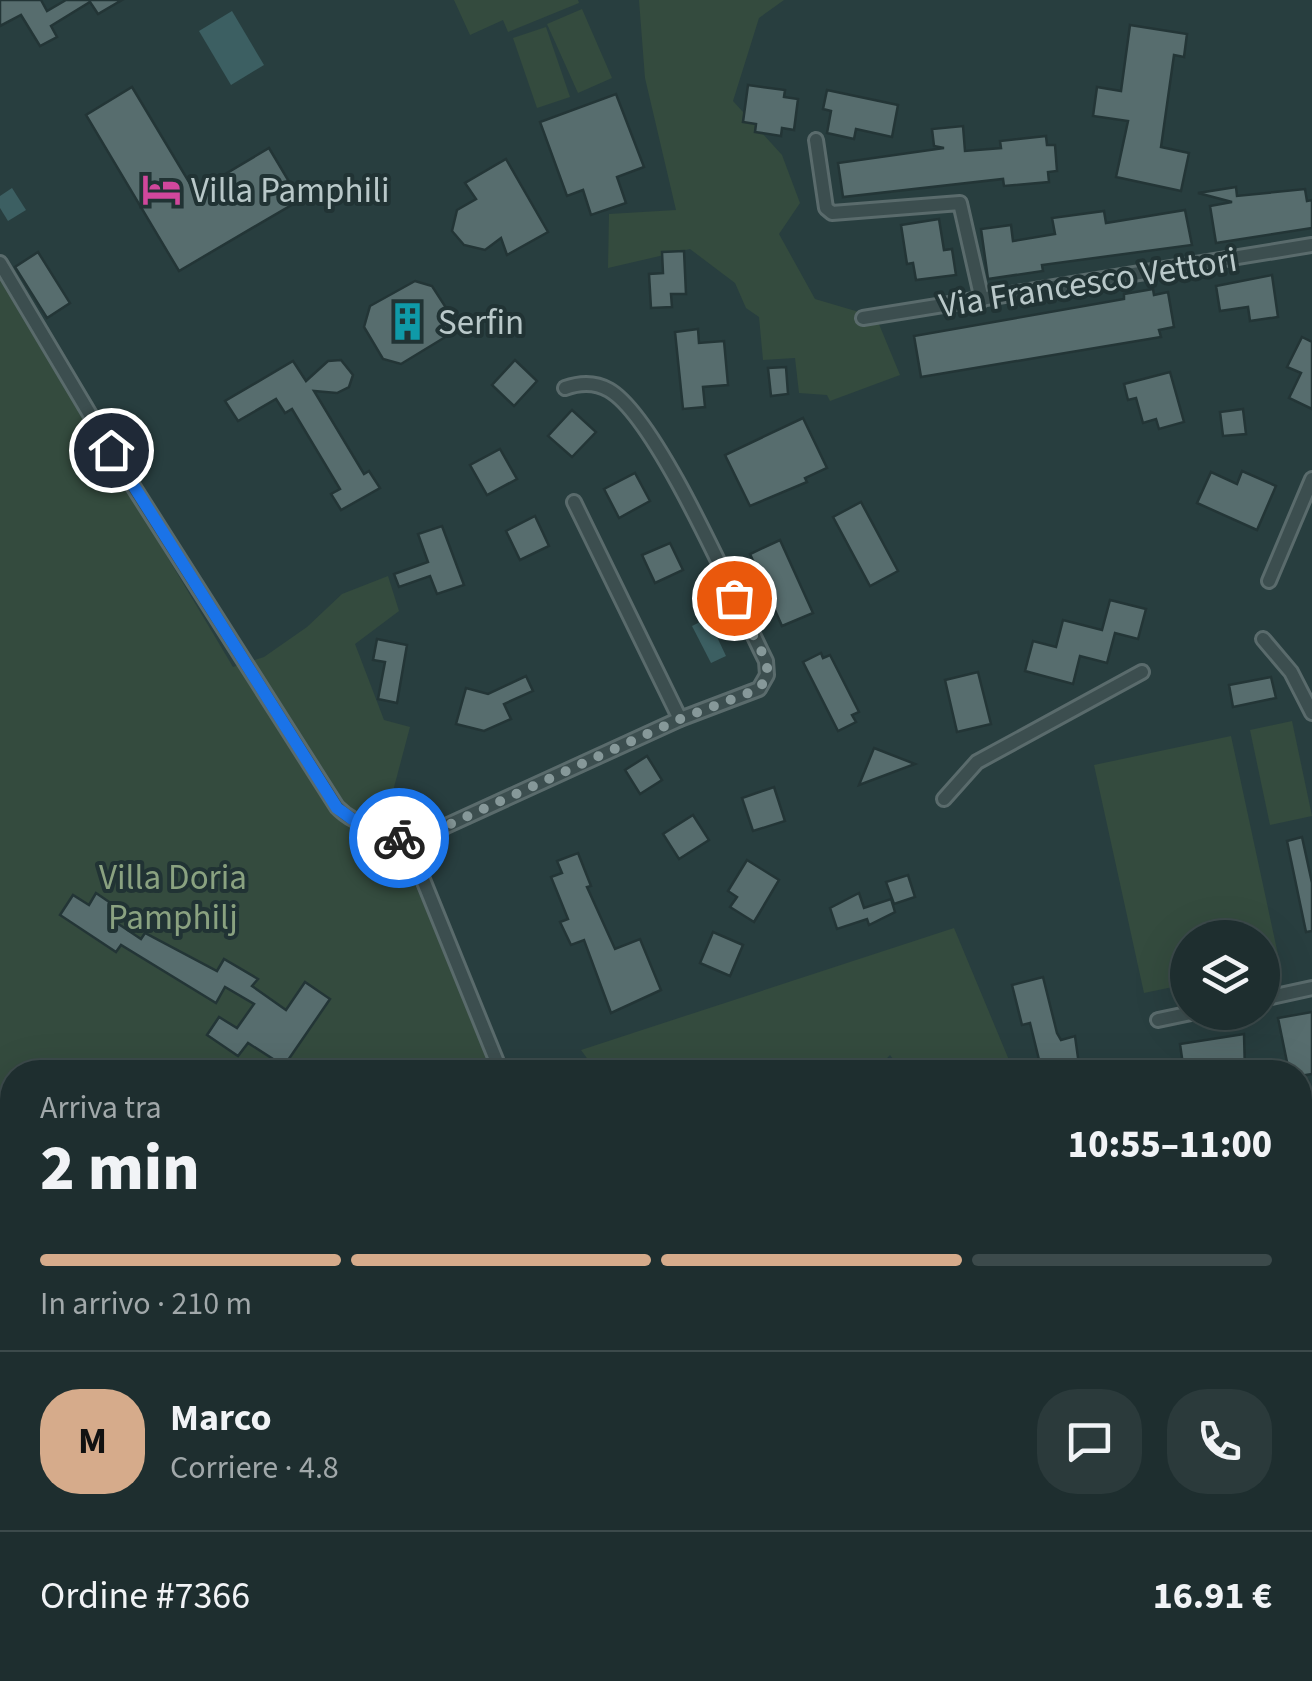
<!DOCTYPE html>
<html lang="it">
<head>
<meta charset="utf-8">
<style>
	:root { --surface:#1e2e2f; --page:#2b3a3b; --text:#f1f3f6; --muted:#a1a8aa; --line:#3c4a4b; --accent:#d6ab8b }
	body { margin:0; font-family:"Source Sans 3",sans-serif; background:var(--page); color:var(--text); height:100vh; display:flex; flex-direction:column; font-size:38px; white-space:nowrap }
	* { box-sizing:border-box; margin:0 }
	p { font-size:32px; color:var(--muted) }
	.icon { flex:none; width:55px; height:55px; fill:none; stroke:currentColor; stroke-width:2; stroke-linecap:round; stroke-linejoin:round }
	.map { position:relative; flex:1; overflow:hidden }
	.details { position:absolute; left:0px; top:1060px; width:1312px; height:622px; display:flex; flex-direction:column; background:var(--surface); border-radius:40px 40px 0 0; box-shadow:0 10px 40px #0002,0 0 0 2px var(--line) }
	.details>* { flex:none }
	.controls { position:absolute; left:1170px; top:920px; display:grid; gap:20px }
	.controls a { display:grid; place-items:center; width:110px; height:110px; border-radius:50%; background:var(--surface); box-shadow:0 10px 40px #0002,0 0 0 2px var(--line); font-size:50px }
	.pin { position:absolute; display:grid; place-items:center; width:85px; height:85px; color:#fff; margin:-42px; border:5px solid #fff; border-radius:50%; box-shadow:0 2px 10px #0007 }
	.courier { position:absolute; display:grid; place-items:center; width:100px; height:100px; margin:-50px; border:8px solid #1a73e8; border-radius:50%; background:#fff; color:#222; box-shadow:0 2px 12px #0007 }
	.summary em { font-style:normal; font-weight:800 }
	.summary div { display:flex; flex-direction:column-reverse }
	.summary { display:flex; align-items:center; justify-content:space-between; height:170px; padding:0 40px }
	h1 { font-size:65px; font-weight:800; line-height:75px }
	.bar { display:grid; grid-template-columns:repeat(4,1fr); gap:15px 10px; align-content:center; height:120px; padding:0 40px }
	.bar i { height:12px; border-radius:8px; background:var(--line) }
	.bar .selected { background:var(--accent) }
	.bar p { grid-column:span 4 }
	.line { display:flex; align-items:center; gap:25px; padding:0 40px; border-top:2px solid var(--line) }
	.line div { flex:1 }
	.round { display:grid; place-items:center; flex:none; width:105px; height:105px; border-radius:40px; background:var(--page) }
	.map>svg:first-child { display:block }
</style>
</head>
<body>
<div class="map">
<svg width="1312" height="1681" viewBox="0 0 1312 1681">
	<rect width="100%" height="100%" fill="#283e3f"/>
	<!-- green -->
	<g fill="#344b3e">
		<polygon points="454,0 578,0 579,3 508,32 503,20 470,35"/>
		<polygon points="639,0 784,0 759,18 733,101 782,155 800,203 779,234 815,299 876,317 900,375 830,401 827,395 799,393 795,358 763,360 759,317 746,308 735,283 690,249 608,268 609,214 676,210 645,78"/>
		<polygon points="582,9 612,78 578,93 547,24"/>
		<polygon points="546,27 570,97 537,108 513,38"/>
		<polygon points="0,276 233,667 264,657 307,627 342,594 388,576 399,611 355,644 384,720 410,727 393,791 393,856 410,873 497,1072 12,1072 12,1670 427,1670 426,1681 0,1681"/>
		<polygon points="1292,721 1312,816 1270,825 1250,730"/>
		<polygon points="1231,736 1280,964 1263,968 1262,938 1188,938 1187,984 1144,993 1094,765"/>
		<polygon points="954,928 1014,1072 902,1072 890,1055 874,1072 597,1072 581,1050"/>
		<polygon points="1312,1251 1312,1681 712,1681 718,1670 1300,1670 1300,1256"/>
		<polygon points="480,1670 600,1670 601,1679 482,1681"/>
	</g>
	<!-- water -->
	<g fill="#3c5f62">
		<polygon points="232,11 264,65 231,85 199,31"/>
		<polygon points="12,188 26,210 8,221 0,208 0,196"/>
		<polygon points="708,618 726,656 711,663 692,626"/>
	</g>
	<!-- building -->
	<g fill="#576d6e" stroke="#233536" stroke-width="2.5">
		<polygon points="0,0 41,0 47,11 66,0 122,0 98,14 90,2 51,26 57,37 40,46 21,15 0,26"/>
		<polygon points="1130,25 1187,34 1184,57 1174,55 1161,147 1189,153 1181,191 1116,177 1128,121 1093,116 1097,87 1121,91"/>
		<polygon points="748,85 785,90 784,97 798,99 794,130 782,128 781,136 755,132 756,124 743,122"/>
		<polygon points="132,87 195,192 269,148 300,200 179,271 86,115"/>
		<polygon points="827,90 898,105 892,137 856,129 854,139 827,133 831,111 823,109"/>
		<polygon points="616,94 644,167 617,177 626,203 591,215 583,190 567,196 540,122"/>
		<polygon points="963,126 965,151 1001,148 1000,141 1046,136 1047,145 1055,145 1057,171 1048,172 1049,182 1004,186 1003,179 843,197 838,163 944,148 934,146 932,129"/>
		<polygon points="506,159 548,232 507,255 501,238 485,250 464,245 452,231 457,210 476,199 465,183"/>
		<polygon points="1236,187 1237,196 1305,189 1307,201 1312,200 1312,228 1216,243 1210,206 1232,202 1198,193"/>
		<polygon points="1185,210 1192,245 1042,265 1043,271 988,279 981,229 1011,225 1013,241 1055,234 1052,218 1104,211 1106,223"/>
		<polygon points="939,219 944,250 952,249 956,275 916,280 913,263 907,264 901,225"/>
		<polygon points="684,251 686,294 671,294 672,307 651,308 649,274 663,273 662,252"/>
		<polygon points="38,252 70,303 47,318 15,267"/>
		<polygon points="1272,275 1278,317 1250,321 1248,307 1220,311 1216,286"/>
		<polygon points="415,281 432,286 452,317 447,336 401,364 383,359 364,327 370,306"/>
		<polygon points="1153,289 1154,295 1168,292 1174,327 1159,330 1161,337 921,377 914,336 1124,299 1124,294"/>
		<polygon points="698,329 699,343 724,341 728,385 703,387 705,407 683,409 675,332"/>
		<polygon points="1302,337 1312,342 1312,409 1289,398 1301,373 1287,367"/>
		<polygon points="341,360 353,375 349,387 337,393 314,391 364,474 369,471 380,488 341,510 331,494 340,489 292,409 285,413 276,399 238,421 225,401 293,361 306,381 328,361"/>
		<polygon points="515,360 537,381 514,406 492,385"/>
		<polygon points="786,367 788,394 771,396 768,368"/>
		<polygon points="1170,372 1184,422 1159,429 1156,419 1143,423 1136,398 1128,400 1124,384"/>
		<polygon points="1243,409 1246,434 1223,436 1220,412"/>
		<polygon points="572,410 596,432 572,457 548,436"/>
		<polygon points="803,418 827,468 805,478 807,482 750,506 725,455"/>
		<polygon points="500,449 517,479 487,495 470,465"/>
		<polygon points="1242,471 1276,486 1257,530 1197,503 1211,472 1237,484"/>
		<polygon points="635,473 650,501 619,518 604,489"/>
		<polygon points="861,502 898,571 870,586 833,517"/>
		<polygon points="535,516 549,546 520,560 506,531"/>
		<polygon points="442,526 464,585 437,594 430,576 399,587 394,574 428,562 418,534"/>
		<polygon points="780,540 813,613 782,626 750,554"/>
		<polygon points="670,543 683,570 655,583 642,555"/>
		<polygon points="1110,600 1146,609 1138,639 1115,633 1107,663 1080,656 1073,684 1025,671 1033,641 1056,647 1063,620 1102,630"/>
		<polygon points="377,639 407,645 397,703 378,699 385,662 373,660"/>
		<polygon points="821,653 823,658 830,655 859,712 852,715 856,722 838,731 803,662"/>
		<polygon points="978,672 991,724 957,732 945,680"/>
		<polygon points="526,676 533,691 504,704 511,719 484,731 456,724 466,688 488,694"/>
		<polygon points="1271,677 1276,698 1233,707 1229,685"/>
		<polygon points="874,748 915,764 859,785"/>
		<polygon points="647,756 662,780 640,794 625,770"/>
		<polygon points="774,787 785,821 753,831 742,798"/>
		<polygon points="693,815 709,840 679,859 663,834"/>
		<polygon points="1302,837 1312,883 1312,931 1306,932 1287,841"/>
		<polygon points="578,853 591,886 587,887 615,949 640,939 661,990 611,1013 584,940 571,945 560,922 568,919 551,877 562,873 557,861"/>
		<polygon points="747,860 779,880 754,922 730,907 737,897 728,891"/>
		<polygon points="908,875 915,897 894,904 886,882"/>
		<polygon points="96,893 121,910 114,921 141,939 145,933 217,971 224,959 258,979 252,986 286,1010 305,982 330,999 284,1066 248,1043 238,1056 207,1035 219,1017 237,1028 254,1004 225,987 216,1003 121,945 116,952 60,915 73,895 89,905"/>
		<polygon points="859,893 864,908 891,899 895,912 869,925 867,919 837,929 830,908"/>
		<polygon points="713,932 743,945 730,976 700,963"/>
		<polygon points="1043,977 1057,1033 1061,1040 1075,1036 1080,1072 1042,1072 1030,1023 1022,1025 1012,985"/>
		<polygon points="1312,1012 1312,1074 1300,1076 1289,1072 1278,1018"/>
		<polygon points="1244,1034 1245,1072 1184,1072 1180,1044"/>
		<polygon points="1308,1081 1312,1157 1300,1158 1300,1082"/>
	</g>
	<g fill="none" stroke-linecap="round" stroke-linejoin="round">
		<defs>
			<g id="minor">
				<polyline points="816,140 826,208 832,213 960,203 982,300"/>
				<path d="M0,263L126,475L337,807C360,831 393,827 413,855L501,1072"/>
				<polyline points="863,318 1312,245"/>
				<polyline points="574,502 680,719"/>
				<polyline points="1269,581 1312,479"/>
				<polyline points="1263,639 1291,672 1312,713"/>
				<polyline points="944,799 977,762 1142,672"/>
				<path d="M413,855L425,840L446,826L680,719L759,689L767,675L766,661C736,602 658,418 609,390C595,382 579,383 565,388"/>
				<polyline points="1262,999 1312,988"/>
				<polyline points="1158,1020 1196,1012"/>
				<polyline points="434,1681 437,1670"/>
			</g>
		</defs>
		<!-- minor casing -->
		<use href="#minor" stroke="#5a6b6c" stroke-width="18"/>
		<!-- minor -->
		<use href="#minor" stroke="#3c4e4f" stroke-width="12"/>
	</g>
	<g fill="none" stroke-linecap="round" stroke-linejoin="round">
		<!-- done -->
		<polyline stroke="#869899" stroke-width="10" stroke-dasharray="0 18" points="399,838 413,855 425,840 446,826 680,719 759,689 768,675 766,660 734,598"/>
		<!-- route -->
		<polyline stroke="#1a73e8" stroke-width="12" points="111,450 337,808 352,819 399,838"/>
	</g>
	<!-- icons -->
	<defs>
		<symbol id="hotel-bare" viewBox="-9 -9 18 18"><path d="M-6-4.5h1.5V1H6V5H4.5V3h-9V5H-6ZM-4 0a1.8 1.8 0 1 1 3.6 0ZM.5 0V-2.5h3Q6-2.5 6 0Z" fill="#d1479c" stroke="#213334" stroke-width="2.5" paint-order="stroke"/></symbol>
		<symbol id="building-bare" viewBox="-9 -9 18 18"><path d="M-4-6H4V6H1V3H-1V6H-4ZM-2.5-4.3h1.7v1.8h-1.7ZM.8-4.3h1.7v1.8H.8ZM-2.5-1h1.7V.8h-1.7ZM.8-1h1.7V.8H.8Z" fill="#0f9aa8" stroke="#213334" stroke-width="2.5" paint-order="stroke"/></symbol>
	</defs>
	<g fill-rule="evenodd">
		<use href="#hotel-bare" x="134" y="162" width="55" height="55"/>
		<use href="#building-bare" x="380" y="294" width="55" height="55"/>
	</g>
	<g text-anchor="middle" stroke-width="8" stroke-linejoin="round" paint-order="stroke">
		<!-- poi labels -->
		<g font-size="35" fill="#b9c8c9" stroke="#213334" text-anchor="start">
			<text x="191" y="202">Villa Pamphili</text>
			<text x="438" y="334">Serfin</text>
		</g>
		<!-- street labels -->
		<g font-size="35" fill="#b9c8c9" stroke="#213334">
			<text transform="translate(1088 282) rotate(-9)" y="12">Via Francesco Vettori</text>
		</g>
		<!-- park labels -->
		<g font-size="35" fill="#8aa280" stroke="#213334">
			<text x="173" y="889">Villa Doria<tspan x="173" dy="40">Pamphilj</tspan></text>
		</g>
	</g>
</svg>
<div class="controls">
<a><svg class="icon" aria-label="layers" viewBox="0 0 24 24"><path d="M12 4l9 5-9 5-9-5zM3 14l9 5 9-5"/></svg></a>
</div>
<div class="pin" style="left:734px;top:598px;background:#ea580c"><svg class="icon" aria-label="bag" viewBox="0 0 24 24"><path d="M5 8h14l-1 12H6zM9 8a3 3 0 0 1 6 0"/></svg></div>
<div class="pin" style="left:111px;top:450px;background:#1f2937"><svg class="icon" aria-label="home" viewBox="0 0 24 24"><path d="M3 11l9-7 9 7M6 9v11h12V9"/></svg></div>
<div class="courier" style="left:399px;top:838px"><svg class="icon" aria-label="bike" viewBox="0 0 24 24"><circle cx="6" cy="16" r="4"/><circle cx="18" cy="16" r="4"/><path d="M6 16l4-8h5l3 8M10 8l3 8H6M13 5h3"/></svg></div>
<section class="details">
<div class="summary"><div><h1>2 min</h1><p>Arriva tra</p></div><em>10:55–11:00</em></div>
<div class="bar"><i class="selected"></i><i class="selected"></i><i class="selected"></i><i></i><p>In arrivo · 210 m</p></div>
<div class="line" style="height:180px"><b class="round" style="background:var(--accent);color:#111">M</b><div><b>Marco</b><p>Corriere · 4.8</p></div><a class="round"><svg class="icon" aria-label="chat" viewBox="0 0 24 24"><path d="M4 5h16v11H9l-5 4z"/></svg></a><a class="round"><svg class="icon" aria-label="phone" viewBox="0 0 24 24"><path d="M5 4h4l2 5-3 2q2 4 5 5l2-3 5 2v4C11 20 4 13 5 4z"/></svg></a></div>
<div class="line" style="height:130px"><div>Ordine #7366</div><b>16.91 €</b></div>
</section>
</div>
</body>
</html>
